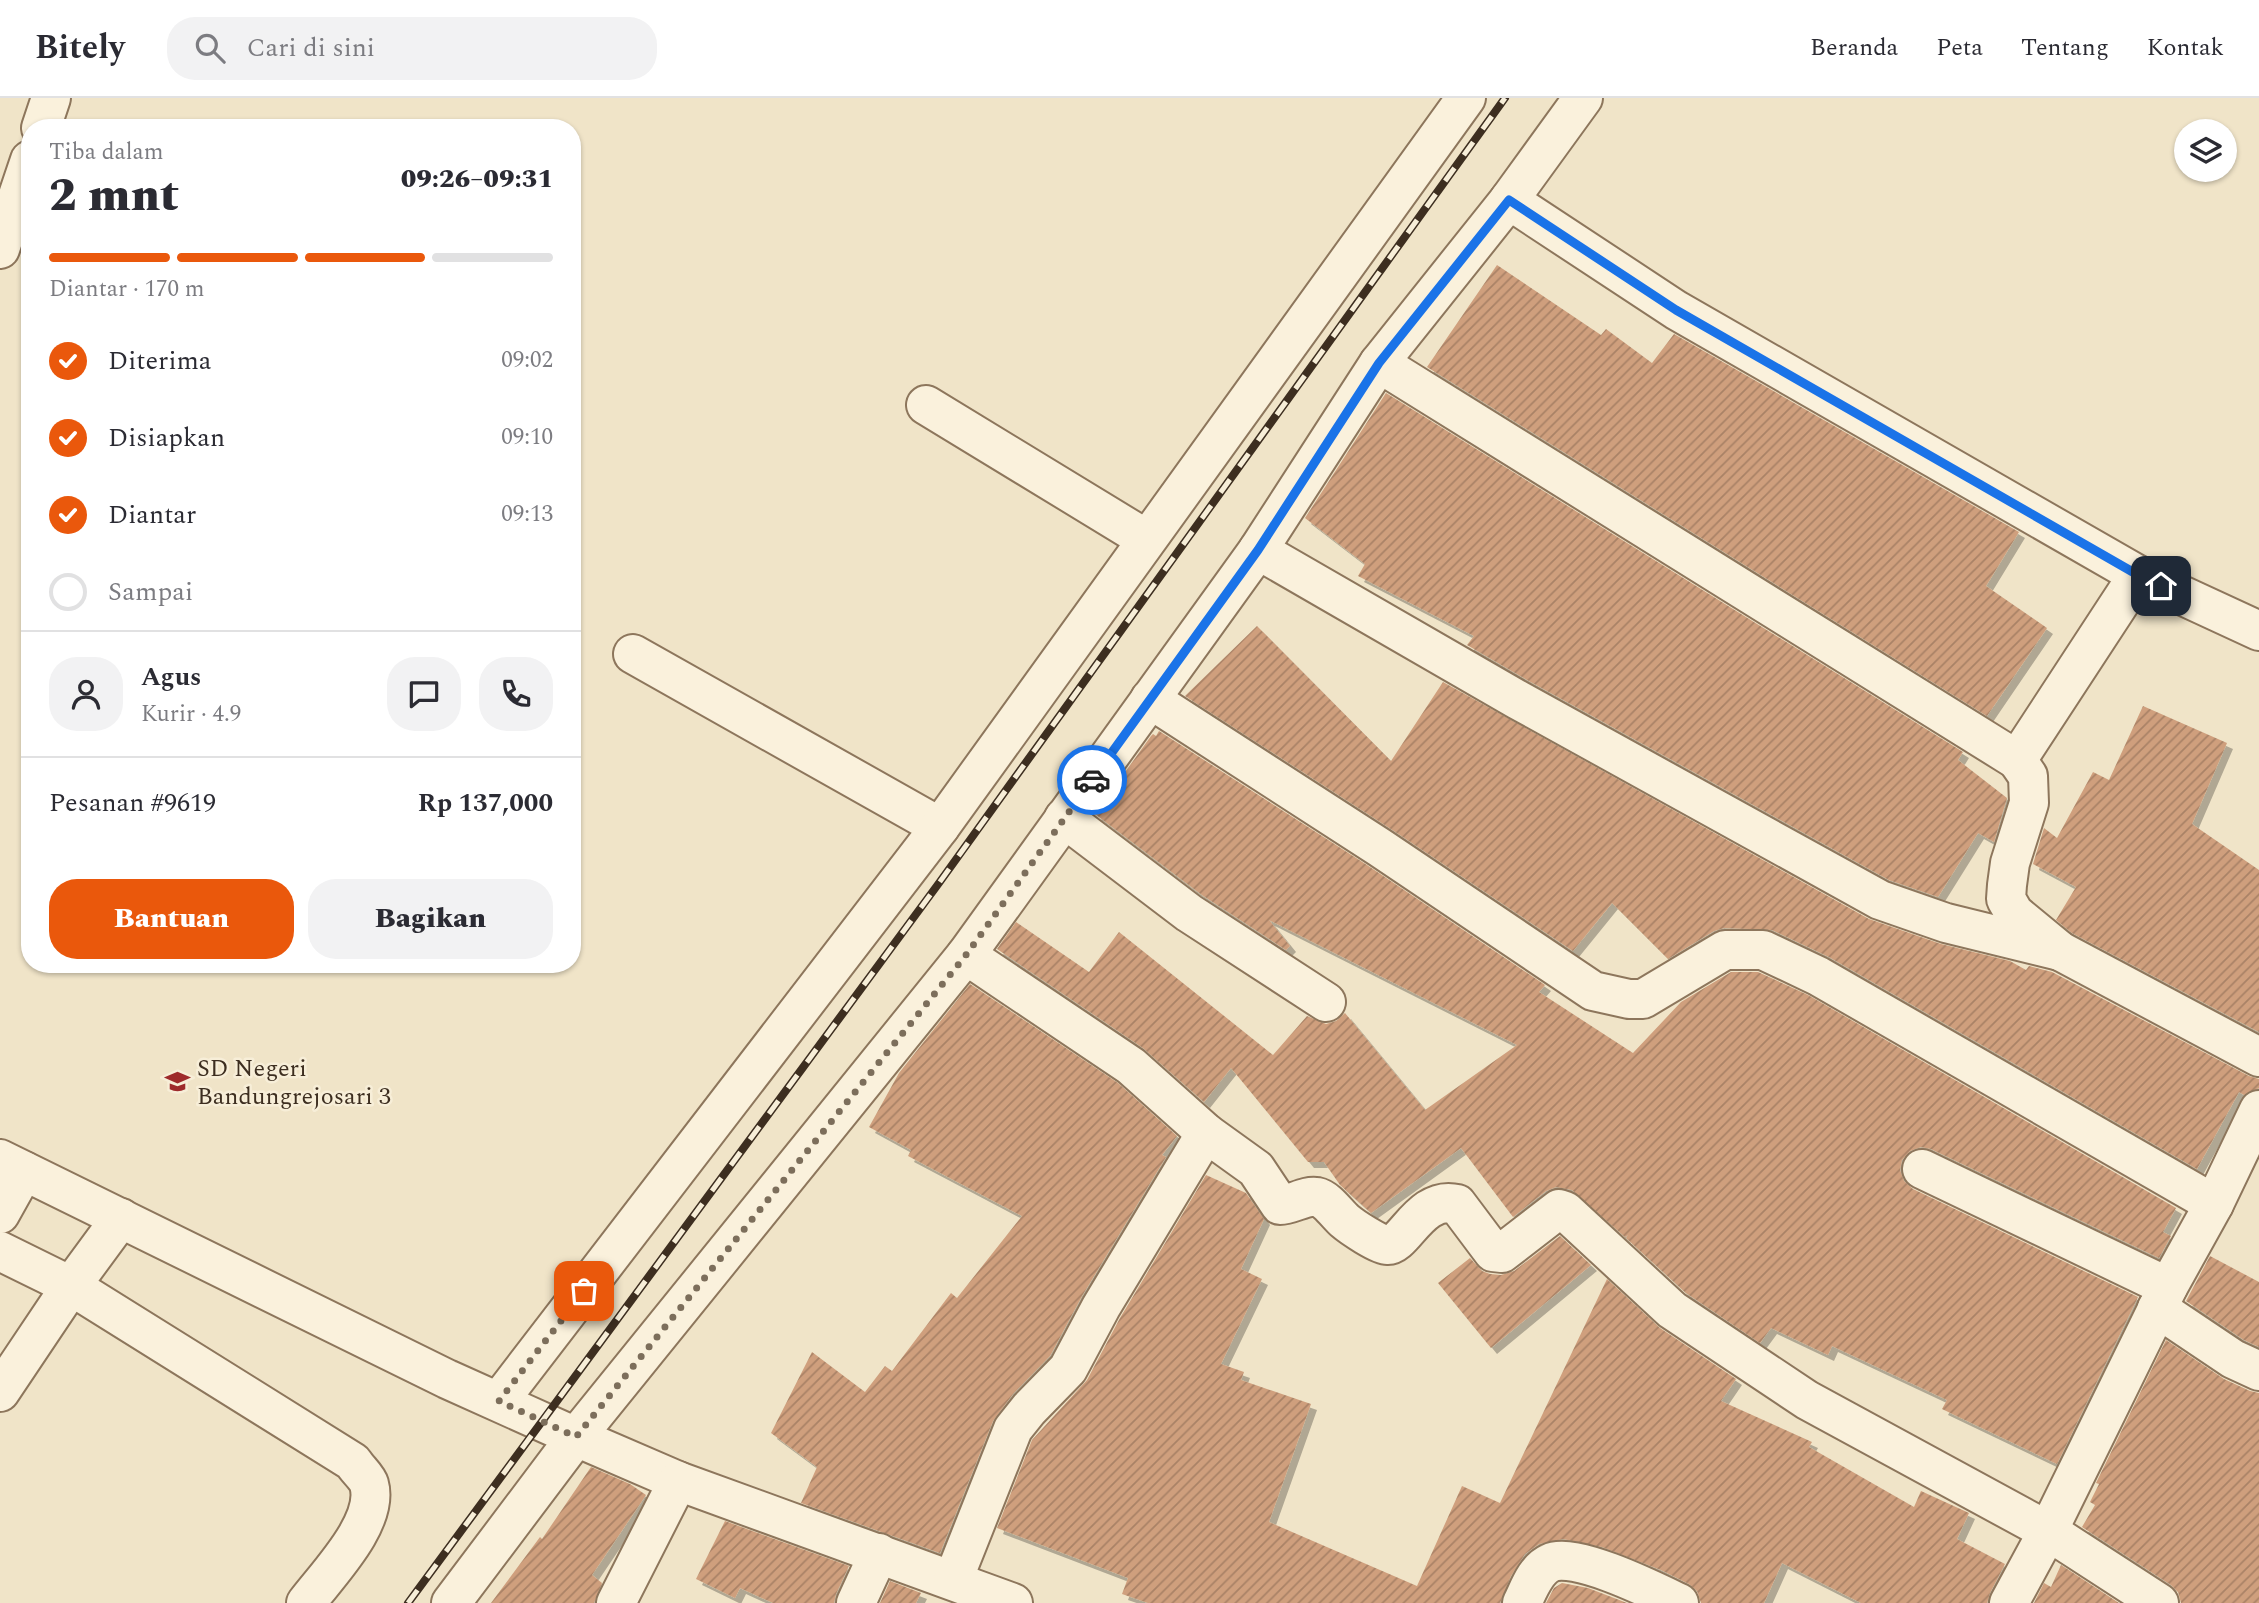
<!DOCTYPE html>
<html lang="id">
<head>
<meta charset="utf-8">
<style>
	:root { --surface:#fff; --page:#f2f2f3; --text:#2b2b33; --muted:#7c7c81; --line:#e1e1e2; --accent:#ea580c }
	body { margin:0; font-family:Spectral,serif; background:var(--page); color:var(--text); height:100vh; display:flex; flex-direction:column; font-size:26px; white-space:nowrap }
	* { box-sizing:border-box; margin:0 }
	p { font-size:23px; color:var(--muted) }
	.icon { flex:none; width:38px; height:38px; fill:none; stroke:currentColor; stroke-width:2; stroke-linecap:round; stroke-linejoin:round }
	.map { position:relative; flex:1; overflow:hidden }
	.side { position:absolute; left:21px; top:21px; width:560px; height:854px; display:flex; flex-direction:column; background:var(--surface); border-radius:28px; box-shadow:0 2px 5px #0004 }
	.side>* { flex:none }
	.buttons { position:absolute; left:2174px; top:21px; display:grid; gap:14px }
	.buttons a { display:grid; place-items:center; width:63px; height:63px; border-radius:50%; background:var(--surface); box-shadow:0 2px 5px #0004; font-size:35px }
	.pin { position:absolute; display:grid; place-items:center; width:60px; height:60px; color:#fff; margin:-30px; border-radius:14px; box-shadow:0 4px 10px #0006 }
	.courier { position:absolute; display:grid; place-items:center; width:70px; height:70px; margin:-35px; border:5px solid #1a73e8; border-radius:50%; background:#fff; color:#222; box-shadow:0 2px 9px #0007 }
	.overview em { font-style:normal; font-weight:800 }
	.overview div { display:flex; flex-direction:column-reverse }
	.overview { display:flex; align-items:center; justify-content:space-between; height:119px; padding:0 28px }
	h1 { font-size:46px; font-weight:800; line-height:52px }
	.bar { display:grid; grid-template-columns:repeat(4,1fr); gap:10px 7px; align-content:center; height:84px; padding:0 28px }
	.bar i { height:9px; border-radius:5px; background:var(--line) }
	.bar .selected { background:var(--accent) }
	.bar p { grid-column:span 4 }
	.line { display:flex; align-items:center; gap:18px; padding:0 28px; border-top:2px solid var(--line) }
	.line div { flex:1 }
	.round { display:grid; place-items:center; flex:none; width:74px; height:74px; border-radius:28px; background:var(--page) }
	ol { padding:0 28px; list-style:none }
	li { display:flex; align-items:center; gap:21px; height:77px }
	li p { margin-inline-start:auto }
	li .icon { padding:7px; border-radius:50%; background:var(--accent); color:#fff; stroke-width:4 }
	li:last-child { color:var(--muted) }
	li i { width:38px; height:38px; border:4px solid var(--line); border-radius:50% }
	.cta { display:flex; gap:14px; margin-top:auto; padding:14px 28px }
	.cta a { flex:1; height:80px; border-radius:28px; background:var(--accent); color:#fff; font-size:28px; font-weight:800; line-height:80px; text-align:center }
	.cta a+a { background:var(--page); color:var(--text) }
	header { display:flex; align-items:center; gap:42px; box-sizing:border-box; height:98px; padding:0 35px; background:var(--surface); border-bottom:2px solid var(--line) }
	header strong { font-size:33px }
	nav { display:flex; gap:38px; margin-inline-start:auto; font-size:24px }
	.search { width:490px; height:63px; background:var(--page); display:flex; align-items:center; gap:18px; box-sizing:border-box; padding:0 24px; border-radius:28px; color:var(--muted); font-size:26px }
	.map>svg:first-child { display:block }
</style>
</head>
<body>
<header>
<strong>Bitely</strong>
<div class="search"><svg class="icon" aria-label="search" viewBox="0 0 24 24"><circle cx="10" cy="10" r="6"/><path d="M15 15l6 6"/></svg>Cari di sini</div>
<nav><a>Beranda</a><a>Peta</a><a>Tentang</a><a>Kontak</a></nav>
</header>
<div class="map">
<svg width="2259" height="1505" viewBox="0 0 2259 1505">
	<defs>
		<pattern id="building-hatch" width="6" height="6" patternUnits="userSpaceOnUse" patternTransform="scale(1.75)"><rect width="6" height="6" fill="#cf9f7d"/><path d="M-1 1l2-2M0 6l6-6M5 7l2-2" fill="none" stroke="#a98266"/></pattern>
		<filter id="shadow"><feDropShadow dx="6" dy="6" stdDeviation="0" flood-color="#0004"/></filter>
	</defs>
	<rect width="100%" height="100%" fill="#f0e4c8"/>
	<!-- building -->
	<g fill="url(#building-hatch)" filter="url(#shadow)">
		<polygon points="1497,167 1601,237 1606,231 1652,265 1674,236 2019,434 1986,488 2047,530 1987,618 1427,269"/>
		<polygon points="1386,295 1963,654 1958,662 2007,700 1994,744 1978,735 1938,799 1889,782 1529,583 1467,547 1474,538 1358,478 1365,466 1305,420"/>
		<polygon points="1257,528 1391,663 1443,584 1869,821 1941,846 2010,863 2026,872 2029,868 2052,874 2249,978 2259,981 2259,990 2244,997 2239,994 2197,1071 1829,859 1772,832 1724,830 1714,833 1668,861 1612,805 1573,853 1391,731 1185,598"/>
		<polygon points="2143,608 2227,645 2192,726 2259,772 2259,934 2072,835 2056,822 2076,789 2033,766 2044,730 2057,740 2093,674 2109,682"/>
		<polygon points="1159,633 1367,767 1545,887 1539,894 1633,955 1681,904 1731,874 1758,874 1808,897 2176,1110 2163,1134 2171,1138 2159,1160 1931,1051 1921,1049 1910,1053 1902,1062 1900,1072 1904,1083 1913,1091 2138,1199 2057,1366 1942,1311 1947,1302 1832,1248 1828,1257 1771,1230 1760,1245 1686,1195 1626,1140 1628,1137 1625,1139 1572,1092 1556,1089 1546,1093 1513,1119 1461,1050 1371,1115 1340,1087 1324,1064 1308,1064 1231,970 1204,1004 1143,950 997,851 1016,824 1089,874 1119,834 1273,957 1307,918 1326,926 1336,923 1345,915 1425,1012 1517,947 1269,822 1290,848 1286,852 1202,797 1095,716 1151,638 1153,636 1156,638"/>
		<polygon points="970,886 1118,985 1177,1038 1162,1057 1166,1059 1082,1198 1050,1258 1013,1296 993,1323 940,1455 801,1405 817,1369 771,1335 812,1254 865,1294 885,1268 892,1273 951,1195 957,1200 1022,1118 908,1058 911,1052 869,1029 899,975"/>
		<polygon points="1206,1077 1246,1095 1264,1121 1241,1171 1262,1181 1221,1266 1244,1274 1241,1282 1311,1306 1269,1424 1417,1488 1462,1388 1500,1405 1607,1181 1660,1230 1736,1281 1721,1303 1812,1344 1809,1349 1914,1409 1921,1393 1969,1415 1957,1441 2005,1466 1990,1495 1987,1505 1861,1505 1782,1465 1764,1505 1701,1505 1697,1493 1689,1486 1661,1472 1602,1449 1563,1441 1539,1446 1525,1456 1511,1478 1500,1505 1148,1505 1122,1496 1128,1480 997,1430 1032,1342 1087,1282 1120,1220"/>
		<polygon points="1560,1138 1591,1167 1491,1250 1438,1185 1470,1160 1482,1173 1490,1176 1501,1177 1514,1173"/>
		<polygon points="2210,1158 2259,1184 2259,1249 2244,1242 2186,1203"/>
		<polygon points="2166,1242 2224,1281 2250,1293 2259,1295 2259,1505 2181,1505 2178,1494 2171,1487 2082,1429 2095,1407 2090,1404 2099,1386 2096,1385"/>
		<polygon points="591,1369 630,1386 646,1397 592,1477 602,1485 594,1505 491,1505 540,1439 542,1441"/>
		<polygon points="725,1423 849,1468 836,1496 834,1505 773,1505 740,1490 735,1500 696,1481"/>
		<polygon points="2061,1467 2119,1505 2034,1505 2044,1485 2051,1489"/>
		<polygon points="890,1483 921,1495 916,1505 880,1505"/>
		<polygon points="1562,1485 1588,1490 1627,1505 1546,1505 1554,1490"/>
	</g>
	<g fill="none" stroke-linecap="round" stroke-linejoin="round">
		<defs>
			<g id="street">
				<polyline points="41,30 51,0"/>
				<polyline points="1509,102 1676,212 2138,477 2259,533"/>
				<polyline points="0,151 30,62"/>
				<polyline points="1379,265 2017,662 2138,477"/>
				<polyline points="926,307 1146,441"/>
				<polyline points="1258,452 1518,602 1880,802 1946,825 2060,853"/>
				<polyline points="633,556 940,729"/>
				<polyline points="1150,601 1379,749 1593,893 1629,901 1643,901 1725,852 1763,852 1818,878 2214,1106"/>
				<polyline points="2017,662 2028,678 2029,705 2010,765 2007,787 2006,801 2014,815 2060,853 2259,959"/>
				<polyline points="1064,720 1189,815 1326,904"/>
				<polyline points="966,857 1131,968 1206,1035"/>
				<polyline points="0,1061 447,1281 576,1339 678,1383 1013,1505"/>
				<polyline points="1922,1071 2168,1189"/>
				<polyline points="0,1116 24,1073"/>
				<path d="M0,1153L71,1188L353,1364C357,1371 367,1379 369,1386C380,1424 327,1477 306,1505"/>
				<polyline points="2157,1210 2233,1261 2259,1273"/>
				<polyline points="0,1294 71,1188 121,1120"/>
				<polyline points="499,1303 940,729 1466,0"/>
				<path d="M953,1482L1013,1331L1029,1311L1068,1271L1101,1209L1206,1035L1256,1071L1280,1107C1292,1107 1305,1097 1317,1099C1327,1101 1337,1116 1345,1123C1352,1129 1379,1147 1387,1147C1404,1149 1420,1097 1457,1106L1493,1154L1502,1155L1559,1111L1565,1113L1672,1212L1807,1302L2048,1433L2159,1505"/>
				<polyline points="451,1505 576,1339 966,857 1258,452 1379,265 1509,102 1583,0"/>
				<polyline points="616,1505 678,1383"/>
				<polyline points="856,1505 879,1455"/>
				<path d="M1522,1505C1529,1491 1535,1472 1550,1465C1574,1453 1654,1493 1679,1505"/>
				<polyline points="2009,1505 2048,1433 2168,1189 2214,1106 2259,1012"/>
			</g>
		</defs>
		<!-- street casing -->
		<use href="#street" stroke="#8d765c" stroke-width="42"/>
		<!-- street -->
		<use href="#street" stroke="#faf1dc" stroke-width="38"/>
		<defs>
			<polyline id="rail" points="408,1505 939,785 1505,0"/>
		</defs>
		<!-- rail casing -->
		<use href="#rail" stroke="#3d2e20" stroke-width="8"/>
		<!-- rail -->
		<use href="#rail" stroke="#f7eed8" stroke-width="5" stroke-dasharray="16" stroke-linecap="butt"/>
	</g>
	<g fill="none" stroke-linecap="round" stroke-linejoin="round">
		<!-- done -->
		<polyline stroke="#7c6e5b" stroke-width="7" stroke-dasharray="0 12.6" points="584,1193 499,1303 576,1339 966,857 1092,682"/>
		<!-- route -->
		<polyline stroke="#1a73e8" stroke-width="9" points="1092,682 1258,452 1379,265 1509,102 1676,212 2138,477 2161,488"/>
	</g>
	<!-- icons -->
	<defs>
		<symbol id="school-bare" viewBox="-9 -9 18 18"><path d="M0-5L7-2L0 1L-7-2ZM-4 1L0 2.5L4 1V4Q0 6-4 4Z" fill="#9e2a2b" stroke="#f7eed8" stroke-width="2.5" paint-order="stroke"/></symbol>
	</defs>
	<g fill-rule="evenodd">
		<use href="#school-bare" x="160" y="966" width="35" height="35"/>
	</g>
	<g text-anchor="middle" stroke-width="5" stroke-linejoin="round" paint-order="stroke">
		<!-- poi labels -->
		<g font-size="24" fill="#3d2e20" stroke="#f7eed8" text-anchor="start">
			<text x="197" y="978">SD Negeri<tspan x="197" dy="28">Bandungrejosari 3</tspan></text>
		</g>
	</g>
</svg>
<div class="buttons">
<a><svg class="icon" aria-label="layers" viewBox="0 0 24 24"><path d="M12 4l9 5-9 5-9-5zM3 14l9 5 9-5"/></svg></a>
</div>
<div class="pin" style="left:584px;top:1193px;background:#ea580c"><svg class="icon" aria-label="bag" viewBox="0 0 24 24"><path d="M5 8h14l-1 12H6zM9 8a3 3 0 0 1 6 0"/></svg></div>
<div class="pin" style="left:2161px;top:488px;background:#1f2937"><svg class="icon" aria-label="home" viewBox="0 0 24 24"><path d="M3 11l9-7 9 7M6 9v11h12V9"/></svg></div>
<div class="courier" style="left:1092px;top:682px"><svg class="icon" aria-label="car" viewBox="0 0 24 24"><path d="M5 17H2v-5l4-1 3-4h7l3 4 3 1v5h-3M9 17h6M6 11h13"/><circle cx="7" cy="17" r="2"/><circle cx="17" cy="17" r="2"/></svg></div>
<section class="side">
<div class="overview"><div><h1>2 mnt</h1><p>Tiba dalam</p></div><em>09:26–09:31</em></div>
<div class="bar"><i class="selected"></i><i class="selected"></i><i class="selected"></i><i></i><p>Diantar · 170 m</p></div>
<ol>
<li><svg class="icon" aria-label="check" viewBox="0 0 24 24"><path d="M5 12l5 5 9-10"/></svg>Diterima<p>09:02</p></li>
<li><svg class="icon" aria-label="check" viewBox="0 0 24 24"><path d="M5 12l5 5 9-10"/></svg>Disiapkan<p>09:10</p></li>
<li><svg class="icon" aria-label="check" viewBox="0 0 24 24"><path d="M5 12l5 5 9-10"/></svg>Diantar<p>09:13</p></li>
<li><i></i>Sampai</li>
</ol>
<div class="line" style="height:126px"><a class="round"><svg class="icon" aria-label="person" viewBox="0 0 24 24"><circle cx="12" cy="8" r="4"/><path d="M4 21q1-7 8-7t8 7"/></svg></a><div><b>Agus</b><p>Kurir · 4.9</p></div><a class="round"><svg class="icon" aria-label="chat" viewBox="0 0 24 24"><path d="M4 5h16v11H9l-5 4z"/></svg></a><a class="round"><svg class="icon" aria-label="phone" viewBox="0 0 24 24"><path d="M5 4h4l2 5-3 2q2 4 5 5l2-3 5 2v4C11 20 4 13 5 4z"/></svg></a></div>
<div class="line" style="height:91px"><div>Pesanan #9619</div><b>Rp 137,000</b></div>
<div class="cta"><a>Bantuan</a><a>Bagikan</a></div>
</section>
</div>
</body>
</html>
